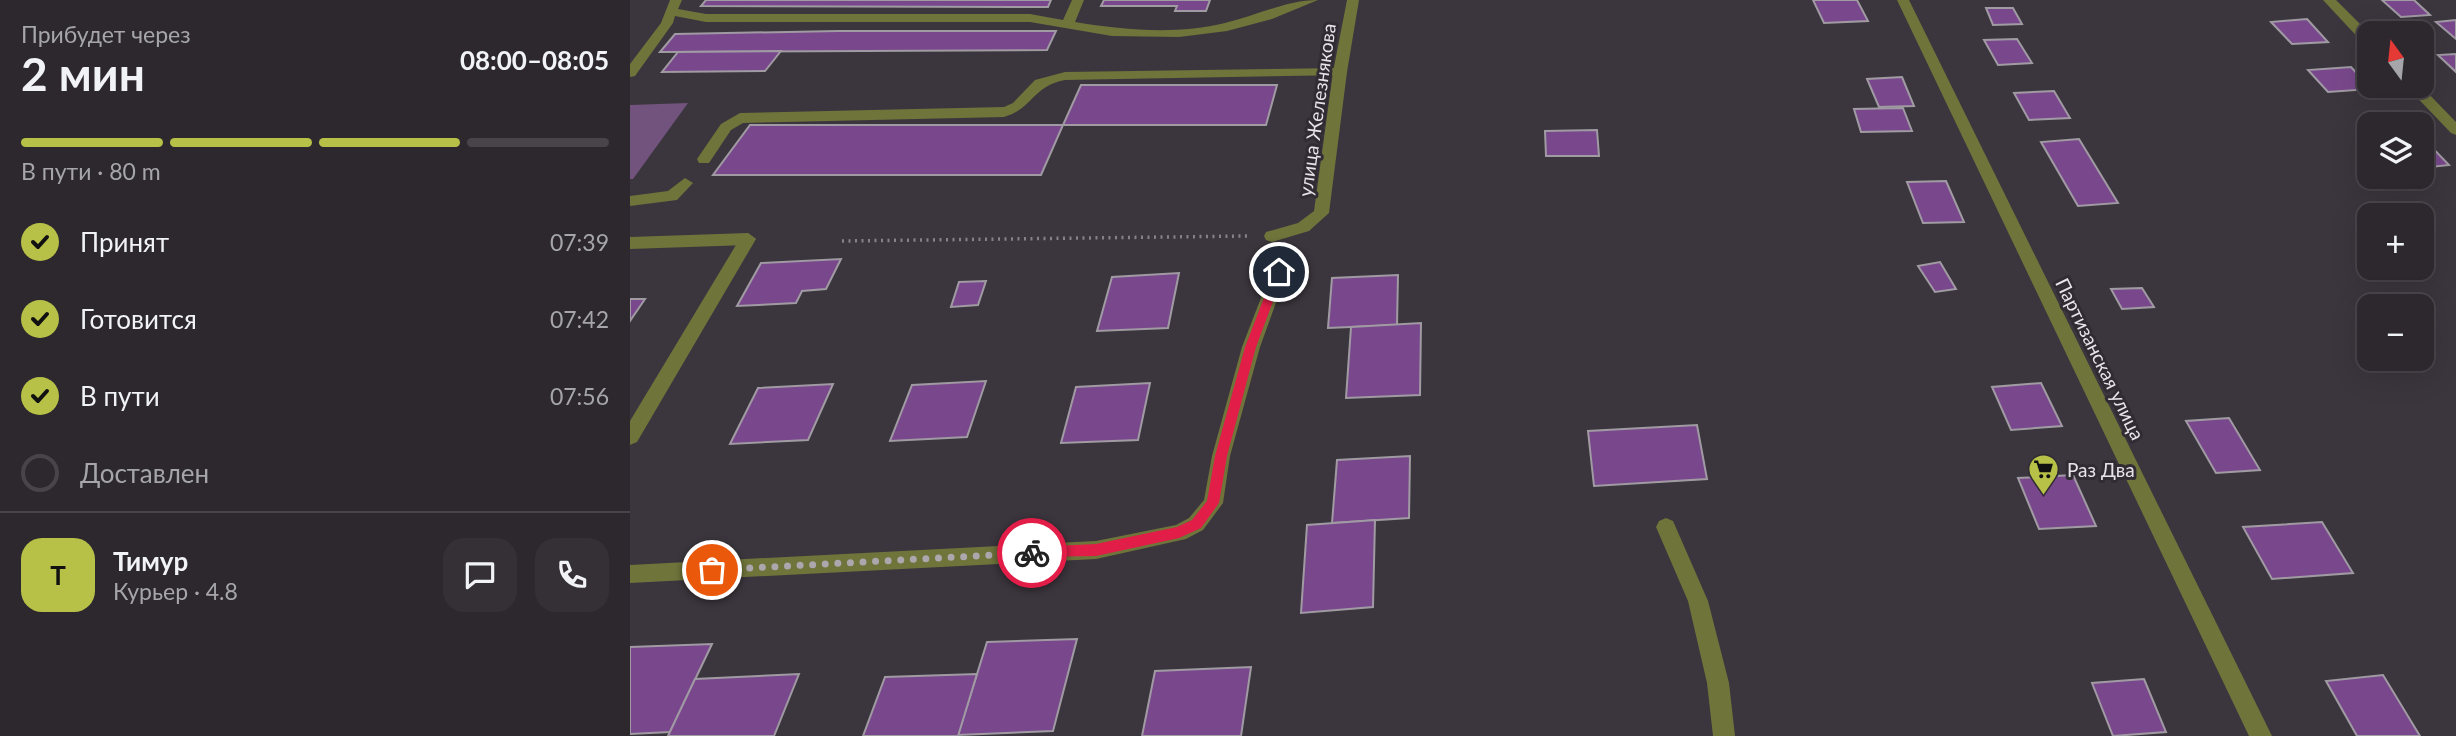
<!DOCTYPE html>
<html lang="ru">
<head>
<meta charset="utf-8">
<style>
	:root { --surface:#2c282e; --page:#343036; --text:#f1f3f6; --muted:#a6a6aa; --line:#48444a; --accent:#b7c147 }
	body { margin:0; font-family:Lato,sans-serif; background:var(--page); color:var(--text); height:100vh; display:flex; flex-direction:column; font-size:26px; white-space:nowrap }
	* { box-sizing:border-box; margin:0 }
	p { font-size:23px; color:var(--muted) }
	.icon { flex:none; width:38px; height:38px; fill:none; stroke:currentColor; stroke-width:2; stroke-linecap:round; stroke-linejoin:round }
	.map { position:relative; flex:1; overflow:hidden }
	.panel { display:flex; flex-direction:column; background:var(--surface); width:630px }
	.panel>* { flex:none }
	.needle { width:46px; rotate:345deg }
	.controls { position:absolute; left:1727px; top:21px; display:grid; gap:14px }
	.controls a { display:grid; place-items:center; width:77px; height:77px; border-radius:14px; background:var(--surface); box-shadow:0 7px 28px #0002,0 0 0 2px var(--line); font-size:35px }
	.pin { position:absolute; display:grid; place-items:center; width:60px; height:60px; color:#fff; margin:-30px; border:4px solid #fff; border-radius:50%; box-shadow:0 2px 7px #0007 }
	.courier { position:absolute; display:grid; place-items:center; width:70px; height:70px; margin:-35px; border:5px solid #e11d48; border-radius:50%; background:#fff; color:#222; box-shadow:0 2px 9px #0007 }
	.summary em { font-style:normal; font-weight:700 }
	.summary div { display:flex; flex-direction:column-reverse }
	.summary { display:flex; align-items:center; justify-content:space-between; height:119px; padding:0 21px }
	h1 { font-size:46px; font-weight:700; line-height:52px }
	.bar { display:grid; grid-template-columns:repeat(4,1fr); gap:10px 7px; align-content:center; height:84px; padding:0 21px }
	.bar i { height:9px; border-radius:5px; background:var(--line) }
	.bar .active { background:var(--accent) }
	.bar p { grid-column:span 4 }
	.line { display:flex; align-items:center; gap:18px; padding:0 21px; border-top:2px solid var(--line) }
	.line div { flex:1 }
	.round { display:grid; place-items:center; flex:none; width:74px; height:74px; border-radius:21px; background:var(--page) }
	ol { padding:0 21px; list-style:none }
	li { display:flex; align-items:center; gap:21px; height:77px }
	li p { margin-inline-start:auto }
	li .icon { padding:7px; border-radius:50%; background:var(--accent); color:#111; stroke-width:4 }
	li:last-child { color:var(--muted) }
	li i { width:38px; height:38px; border:4px solid var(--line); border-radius:50% }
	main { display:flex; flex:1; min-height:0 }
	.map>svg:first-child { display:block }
</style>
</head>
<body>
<main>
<section class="panel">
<div class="summary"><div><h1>2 мин</h1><p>Прибудет через</p></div><em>08:00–08:05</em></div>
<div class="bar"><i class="active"></i><i class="active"></i><i class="active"></i><i></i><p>В пути · 80 m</p></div>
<ol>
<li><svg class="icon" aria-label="check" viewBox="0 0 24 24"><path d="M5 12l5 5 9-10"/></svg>Принят<p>07:39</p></li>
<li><svg class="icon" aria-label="check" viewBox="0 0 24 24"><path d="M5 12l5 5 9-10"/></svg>Готовится<p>07:42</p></li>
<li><svg class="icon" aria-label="check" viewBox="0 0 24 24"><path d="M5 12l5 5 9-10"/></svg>В пути<p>07:56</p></li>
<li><i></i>Доставлен</li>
</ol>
<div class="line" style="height:126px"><b class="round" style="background:var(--accent);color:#111">Т</b><div><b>Тимур</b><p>Курьер · 4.8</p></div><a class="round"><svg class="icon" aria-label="chat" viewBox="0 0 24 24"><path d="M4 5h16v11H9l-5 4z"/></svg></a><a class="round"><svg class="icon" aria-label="phone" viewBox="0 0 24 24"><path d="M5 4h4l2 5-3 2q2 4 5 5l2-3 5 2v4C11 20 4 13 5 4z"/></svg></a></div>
</section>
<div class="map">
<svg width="1826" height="736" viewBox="0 0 1826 736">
	<rect width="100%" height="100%" fill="#3b363d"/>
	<!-- green -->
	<polygon fill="#71537d" points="58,103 3,179 0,179 0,105"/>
	<!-- building -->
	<g fill="#79488c" stroke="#a09aa3" stroke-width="2">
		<polygon points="76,0 421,0 418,7 71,6"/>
		<polygon points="474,0 580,0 576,11 545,11 547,6 471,6"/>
		<polygon points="1183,0 1227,0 1238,21 1194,23"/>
		<polygon points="1752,0 1784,0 1800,15 1771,17"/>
		<polygon points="1356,8 1383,8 1392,24 1363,25"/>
		<polygon points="1677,19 1698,42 1662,44 1641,22"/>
		<polygon points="1826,20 1826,39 1806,22"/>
		<polygon points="208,31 426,31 417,50 30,52 45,34"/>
		<polygon points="1387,39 1402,63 1368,65 1354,40"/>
		<polygon points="151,51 135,71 32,72 48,52"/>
		<polygon points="1826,54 1826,72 1808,55"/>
		<polygon points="1721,67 1741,89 1698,92 1678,70"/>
		<polygon points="1272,77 1284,106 1249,107 1237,79"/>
		<polygon points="451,85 647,85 636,125 433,125"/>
		<polygon points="1424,91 1440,118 1399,120 1384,93"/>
		<polygon points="1273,108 1282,131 1231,132 1224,109"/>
		<polygon points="120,125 433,125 411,175 83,175"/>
		<polygon points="967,130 969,156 916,156 915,131"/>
		<polygon points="1792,137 1819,165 1792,168"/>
		<polygon points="1449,139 1488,203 1448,206 1411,142"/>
		<polygon points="1316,181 1334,222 1293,223 1277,182"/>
		<polygon points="211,259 196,289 172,291 166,303 107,306 131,263"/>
		<polygon points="1310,262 1326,289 1305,292 1288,266"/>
		<polygon points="549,273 538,328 467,331 482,277"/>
		<polygon points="768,275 767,325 698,328 702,278"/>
		<polygon points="356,281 348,305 321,307 329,282"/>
		<polygon points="1512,288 1524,307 1492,309 1481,289"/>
		<polygon points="0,299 15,299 0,321"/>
		<polygon points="791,323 790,395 716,398 721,327"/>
		<polygon points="356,381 337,437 260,441 282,385"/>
		<polygon points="520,383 508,440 431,443 446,387"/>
		<polygon points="1411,383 1432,426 1381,430 1362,387"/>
		<polygon points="203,384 178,440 100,444 128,388"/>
		<polygon points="1599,418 1630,470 1586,473 1556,421"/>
		<polygon points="1067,425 1077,479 964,486 958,431"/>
		<polygon points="780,456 779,518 702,523 707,460"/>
		<polygon points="1443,475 1466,526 1409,529 1388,478"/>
		<polygon points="745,520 743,607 671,613 677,525"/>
		<polygon points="1692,522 1723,573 1642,579 1613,527"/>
		<polygon points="447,639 423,731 328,735 357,642"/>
		<polygon points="82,644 40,732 0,734 0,647"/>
		<polygon points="621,667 611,736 512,736 525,671"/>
		<polygon points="169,674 144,736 38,736 65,679"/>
		<polygon points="347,674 328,736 233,736 255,677"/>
		<polygon points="1753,675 1790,736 1727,736 1696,681"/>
		<polygon points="1514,679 1536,732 1483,736 1462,683"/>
	</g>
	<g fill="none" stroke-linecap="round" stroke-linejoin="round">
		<!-- path -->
		<polyline stroke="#868288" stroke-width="3.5" stroke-dasharray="2 4.5" stroke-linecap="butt" points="212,241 617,236"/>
		<!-- service -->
		<g fill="#6f743b" fill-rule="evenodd">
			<path d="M40,0H52L48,9L76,14H400L433,20L442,0H454L445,22C493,30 547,35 595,23C626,16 656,0 688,0L642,19L597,31L549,37L482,36L400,22H76L45,16L43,23L5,76L0,77V64L31,23Z"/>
			<path d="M710,68L717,72L715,75L435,80C402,86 403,109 374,117L113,123L101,130L79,163H69L67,159L91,124L110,113L374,107L383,103L405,80L435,72Z"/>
			<polygon points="55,178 63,183 47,200 0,206 0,196 38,191"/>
			<polygon points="118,233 126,239 7,442 0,445 0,421 112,235"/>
			<polygon points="649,266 657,272 630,347 600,456 593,503 573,530 556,539 466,559 0,583 0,565 466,541 546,525 559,518 574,500 582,456 612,347 641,272"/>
		</g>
		<!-- minor -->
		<g fill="#6f743b" fill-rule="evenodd">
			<polygon points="717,0 729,0 717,72 699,213 679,231 642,242 636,240 634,236 636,232 668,223 684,211 703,72"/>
			<polygon points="1267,0 1279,0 1642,736 1619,736"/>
			<polygon points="1693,0 1706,0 1740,34 1740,46 1735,45"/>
			<polygon points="1776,86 1791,86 1826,122 1826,135 1821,133"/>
			<polygon points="118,233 126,239 118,245 0,249 0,237"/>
			<polygon points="1036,518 1043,521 1078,601 1099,683 1105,736 1083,736 1077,683 1058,601 1026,527 1029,521"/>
		</g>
	</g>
	<!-- route -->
	<polygon fill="#e11d48" points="649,268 654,272 626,347 597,456 589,503 571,528 549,538 466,556 398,557 398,549 402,547 466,544 547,527 562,520 577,501 585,456 615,347 644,272"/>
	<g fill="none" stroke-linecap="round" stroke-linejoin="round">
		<!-- done -->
		<polyline stroke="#aba7ad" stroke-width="7" stroke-dasharray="0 12.6" points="82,570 402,553"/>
	</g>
	<!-- icons -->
	<defs>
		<symbol id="supermarket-pin" viewBox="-11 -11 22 30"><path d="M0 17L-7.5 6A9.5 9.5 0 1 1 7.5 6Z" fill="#b7c147" stroke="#312c33"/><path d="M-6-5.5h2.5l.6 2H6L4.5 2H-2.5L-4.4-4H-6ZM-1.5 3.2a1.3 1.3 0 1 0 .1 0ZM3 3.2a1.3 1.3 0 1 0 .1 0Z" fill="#111"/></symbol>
	</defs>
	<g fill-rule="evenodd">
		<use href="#supermarket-pin" x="1396" y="452" width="35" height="47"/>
	</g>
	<g text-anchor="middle" stroke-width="6" stroke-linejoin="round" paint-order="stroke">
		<!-- street labels -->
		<g font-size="19" fill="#e7e4e9" stroke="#312c33">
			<text transform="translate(687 110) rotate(-82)" y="7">улица Железнякова</text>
			<text transform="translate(1470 359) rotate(64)" y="7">Партизанская улица</text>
		</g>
		<!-- poi labels -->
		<g font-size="19" fill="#e7e4e9" stroke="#312c33" text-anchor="start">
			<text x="1437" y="477">Раз Два</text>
		</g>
	</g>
</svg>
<div class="controls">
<a><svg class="needle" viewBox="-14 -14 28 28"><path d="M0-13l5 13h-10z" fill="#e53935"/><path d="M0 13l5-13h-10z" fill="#a6a6aa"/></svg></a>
<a><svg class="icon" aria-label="layers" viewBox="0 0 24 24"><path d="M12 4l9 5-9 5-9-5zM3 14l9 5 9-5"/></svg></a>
<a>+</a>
<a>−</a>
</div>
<div class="pin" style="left:82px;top:570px;background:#ea580c"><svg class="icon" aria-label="bag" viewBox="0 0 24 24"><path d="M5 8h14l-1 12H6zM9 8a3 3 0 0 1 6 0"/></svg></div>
<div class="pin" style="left:649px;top:272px;background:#1f2937"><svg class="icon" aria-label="home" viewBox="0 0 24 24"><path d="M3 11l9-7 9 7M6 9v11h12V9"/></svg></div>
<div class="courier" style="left:402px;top:553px"><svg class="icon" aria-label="bike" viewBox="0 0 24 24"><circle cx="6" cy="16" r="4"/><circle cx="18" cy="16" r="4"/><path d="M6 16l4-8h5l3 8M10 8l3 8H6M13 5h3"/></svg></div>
</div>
</main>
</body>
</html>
